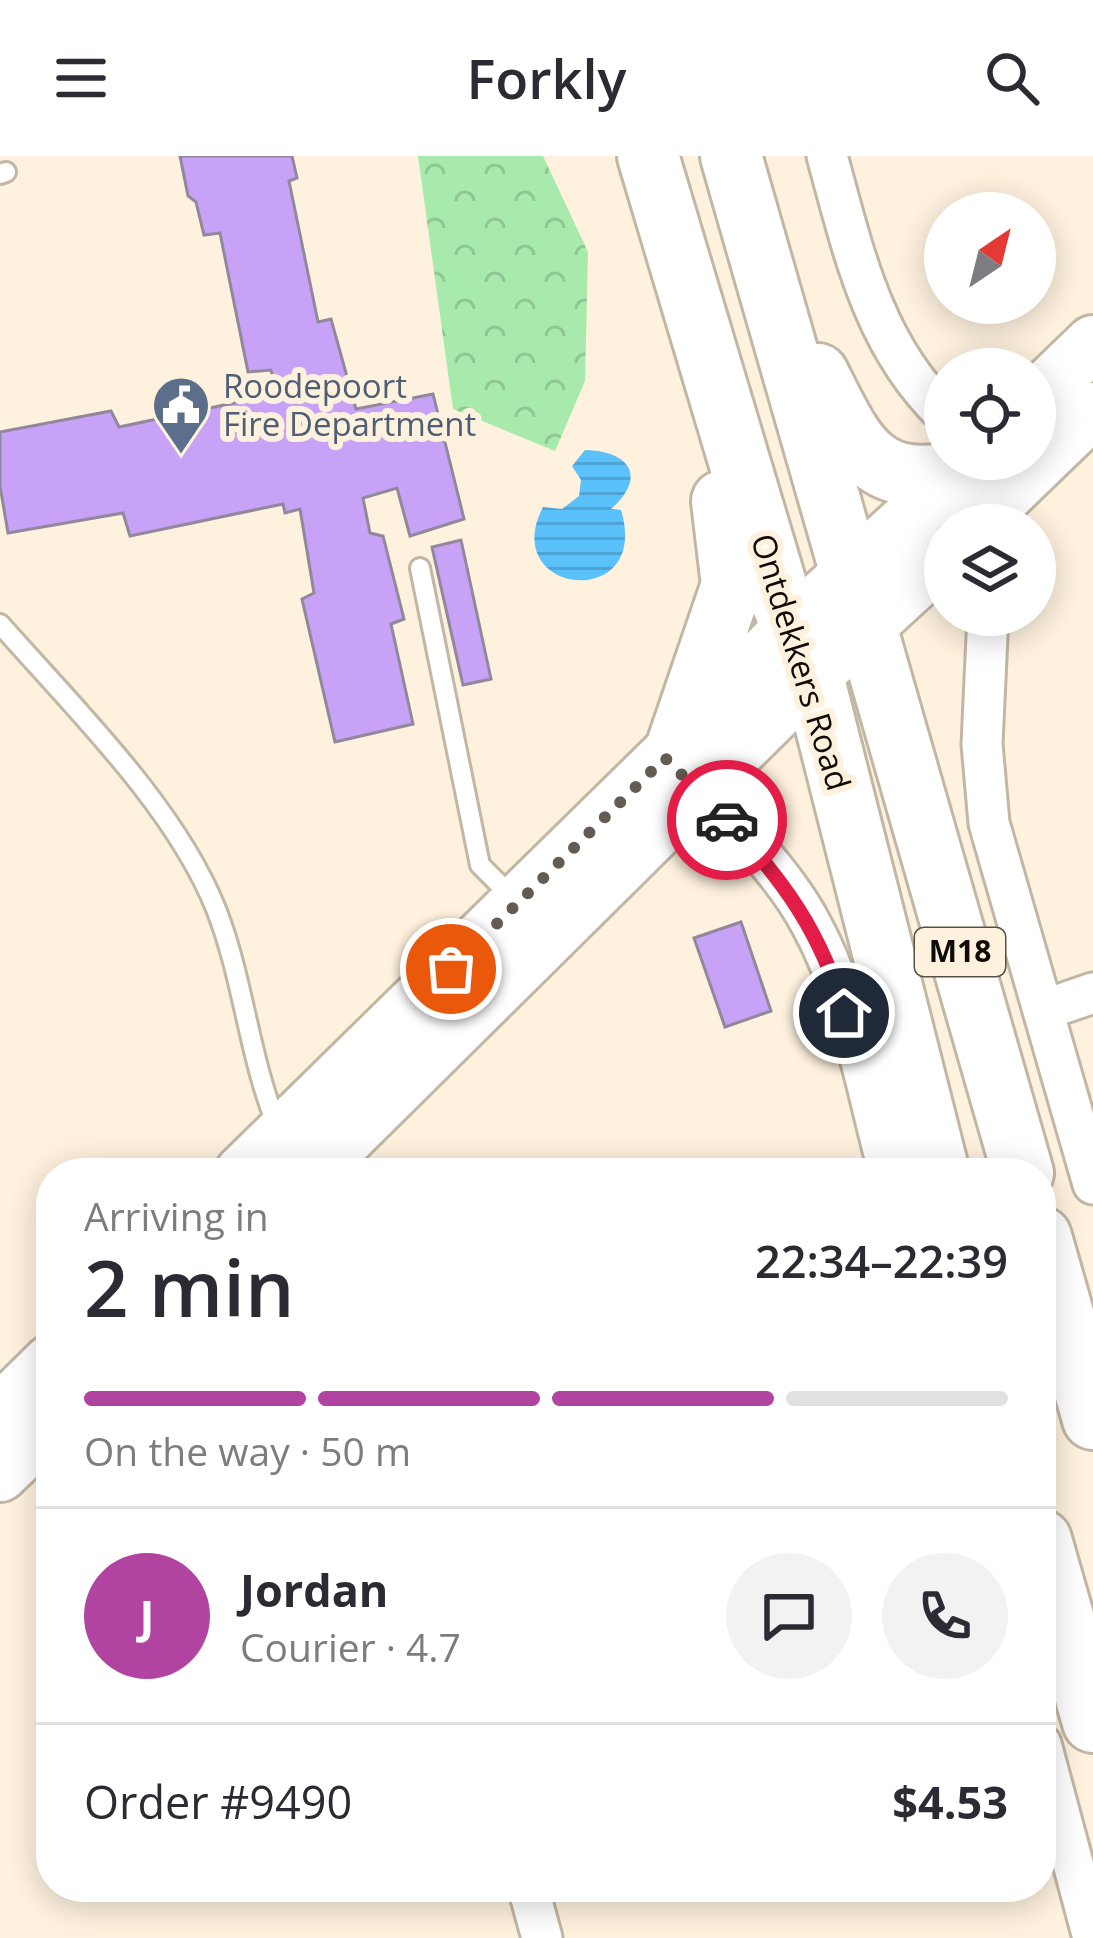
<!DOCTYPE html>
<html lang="en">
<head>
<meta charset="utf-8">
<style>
	:root { --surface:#fff; --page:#f2f2f3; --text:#2b2b33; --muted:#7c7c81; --line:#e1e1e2; --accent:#b143a1 }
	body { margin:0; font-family:"Open Sans",sans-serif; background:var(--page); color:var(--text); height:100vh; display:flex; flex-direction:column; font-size:45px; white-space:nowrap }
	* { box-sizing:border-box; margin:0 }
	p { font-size:39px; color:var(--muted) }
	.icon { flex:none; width:66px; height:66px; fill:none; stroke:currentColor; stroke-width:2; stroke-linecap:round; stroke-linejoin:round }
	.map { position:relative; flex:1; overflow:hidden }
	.drawer { position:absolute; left:36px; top:1002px; width:1020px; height:744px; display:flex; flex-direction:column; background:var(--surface); border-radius:48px; box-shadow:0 6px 30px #0003 }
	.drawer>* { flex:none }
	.needle { width:78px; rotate:35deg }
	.controls { position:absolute; left:924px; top:36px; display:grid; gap:24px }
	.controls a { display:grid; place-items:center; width:132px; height:132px; border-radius:50%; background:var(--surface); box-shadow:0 6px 30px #0003; font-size:60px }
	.pin { position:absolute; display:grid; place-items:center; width:102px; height:102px; color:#fff; margin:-51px; border:6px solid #fff; border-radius:50%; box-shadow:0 3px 12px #0007 }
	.courier { position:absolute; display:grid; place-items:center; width:120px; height:120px; margin:-60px; border:9px solid #e11d48; border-radius:50%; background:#fff; color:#222; box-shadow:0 3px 15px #0007 }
	.headline em { font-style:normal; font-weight:600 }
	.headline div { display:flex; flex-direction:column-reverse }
	.headline { display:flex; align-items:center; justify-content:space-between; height:204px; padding:0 48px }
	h1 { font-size:78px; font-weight:600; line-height:90px }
	.bar { display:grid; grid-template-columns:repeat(4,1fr); gap:18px 12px; align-content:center; height:144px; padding:0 48px }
	.bar i { height:15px; border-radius:9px; background:var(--line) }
	.bar .active { background:var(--accent) }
	.bar p { grid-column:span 4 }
	.line { display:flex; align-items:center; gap:30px; padding:0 48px; border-top:3px solid var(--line) }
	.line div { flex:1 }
	.round { display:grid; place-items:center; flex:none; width:126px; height:126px; border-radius:63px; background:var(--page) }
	header { display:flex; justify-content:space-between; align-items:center; height:156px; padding:0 48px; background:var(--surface); font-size:54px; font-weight:600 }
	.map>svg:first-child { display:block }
</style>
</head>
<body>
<header><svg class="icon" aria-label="menu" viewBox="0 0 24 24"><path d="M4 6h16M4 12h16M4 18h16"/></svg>Forkly<svg class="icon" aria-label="search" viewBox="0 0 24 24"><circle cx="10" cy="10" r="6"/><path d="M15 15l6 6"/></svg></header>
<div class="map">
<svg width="1093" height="1782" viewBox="0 0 1093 1782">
	<defs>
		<pattern id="forest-crowns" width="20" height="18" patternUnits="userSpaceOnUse" patternTransform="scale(3)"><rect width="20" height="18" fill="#a8eaac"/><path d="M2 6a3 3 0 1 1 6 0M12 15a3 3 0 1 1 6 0" fill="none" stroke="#8fc792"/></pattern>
		<pattern id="water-rules" width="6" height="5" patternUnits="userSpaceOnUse" patternTransform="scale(3)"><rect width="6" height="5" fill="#5bc1fa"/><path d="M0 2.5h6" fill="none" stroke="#4ea4d5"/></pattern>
	</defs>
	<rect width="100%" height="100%" fill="#fef1de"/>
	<!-- forest -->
	<polygon fill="url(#forest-crowns)" points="418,0 543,0 588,96 585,225 555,295 453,253"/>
	<!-- water -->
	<path fill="url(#water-rules)" d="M585,294C629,295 648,320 611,353L621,354C652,456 497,440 543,351L562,353L579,340L581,324L572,310Z"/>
	<!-- building -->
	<g fill="#c8a2f7" stroke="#90889b" stroke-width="3">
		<polygon points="180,0 292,0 297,22 289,25 318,166 331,163 356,253 433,238 464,363 410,380 397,332 363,342 370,377 383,380 404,463 391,468 413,568 335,586 302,443 314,437 300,353 285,357 283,348 130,380 123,357 8,377 0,330 0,276 111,255 119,271 277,238 271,214 248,216 220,77 204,79 196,46 188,40"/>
		<polygon points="461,384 491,523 463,529 432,391"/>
		<polygon points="741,766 771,855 725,871 694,782"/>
	</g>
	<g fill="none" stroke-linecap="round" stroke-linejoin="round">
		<defs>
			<g id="lane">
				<polyline points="0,18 6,16"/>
				<polyline points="420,412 480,709 514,743"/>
				<path d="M0,468C73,551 175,650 216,753C244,824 249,904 279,974"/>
			</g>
			<g id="street">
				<path d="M827,0C853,93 872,188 945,258"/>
				<polyline points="988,459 982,588 989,667 1093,1028"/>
				<path d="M680,616C727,661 782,712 812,770C852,844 867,936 889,1017"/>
				<polyline points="1044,854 1093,837"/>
				<polyline points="1041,1588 1093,1782"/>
				<polyline points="528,1731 542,1782"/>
			</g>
			<g id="secondary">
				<polyline points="1035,243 1093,187"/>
				<polyline points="974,369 1093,254"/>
				<polyline points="242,1017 665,602 793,469 974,303"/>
				<polyline points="311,1017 813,520 945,399"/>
				<polyline points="0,1256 51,1206"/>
				<polyline points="0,1318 51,1269"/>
			</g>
			<g id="primary">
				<polyline points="648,0 780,442 813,520 939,1017"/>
				<polyline points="731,0 1023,1017"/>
				<path d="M818,218C854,289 871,337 963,314"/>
				<polyline points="678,587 732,429 722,345"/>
				<polyline points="1041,1081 1093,1263"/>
				<polyline points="1041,1384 1093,1566"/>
			</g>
		</defs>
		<!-- lane casing -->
		<use href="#lane" stroke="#c2b6a4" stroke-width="24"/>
		<!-- street casing -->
		<use href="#street" stroke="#c2b6a4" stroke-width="45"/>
		<!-- secondary casing -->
		<use href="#secondary" stroke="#c2b6a4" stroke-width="60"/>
		<!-- primary casing -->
		<use href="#primary" stroke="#c2b6a4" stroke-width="66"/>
		<!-- lane -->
		<use href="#lane" stroke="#fff" stroke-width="18"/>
		<!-- street -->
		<use href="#street" stroke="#fff" stroke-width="39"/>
		<!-- secondary -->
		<use href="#secondary" stroke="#fff" stroke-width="54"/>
		<!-- primary -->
		<use href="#primary" stroke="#fff" stroke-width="60"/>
	</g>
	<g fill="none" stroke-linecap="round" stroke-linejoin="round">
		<!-- done -->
		<polyline stroke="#635c52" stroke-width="12" stroke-dasharray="0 21.6" points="451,813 665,602 727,664"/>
		<!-- route -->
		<path stroke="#e11d48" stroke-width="15" d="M727,664C783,724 822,777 844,857"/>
	</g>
	<!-- icons -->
	<defs>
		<symbol id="civic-pin" viewBox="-11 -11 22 30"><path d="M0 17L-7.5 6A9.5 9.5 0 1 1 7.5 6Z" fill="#5c6f8a" stroke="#fef1de"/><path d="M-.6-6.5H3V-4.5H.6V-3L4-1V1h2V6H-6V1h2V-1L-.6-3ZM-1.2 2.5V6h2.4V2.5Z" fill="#fff"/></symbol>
	</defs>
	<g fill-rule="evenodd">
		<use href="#civic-pin" x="148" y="216" width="66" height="90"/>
	</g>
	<g text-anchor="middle" stroke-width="12" stroke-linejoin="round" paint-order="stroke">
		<!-- shield labels -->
		<rect fill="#fef1de" stroke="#575047" stroke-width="3" x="915" y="772" width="90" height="48" rx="9"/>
		<g font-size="30" font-weight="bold" fill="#0f0b06">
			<text x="960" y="806">M18</text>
		</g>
		<!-- service labels -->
		<g font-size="33" fill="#4e5e75" stroke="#fef1de" text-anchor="start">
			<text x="223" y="242">Roodepoort<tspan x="223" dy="38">Fire Department</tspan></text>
		</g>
		<!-- street labels -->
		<g font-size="33" fill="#0f0b06" stroke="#fef1de">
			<text transform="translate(801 506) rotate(73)" y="12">Ontdekkers Road</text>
		</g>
	</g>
</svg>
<div class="controls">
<a><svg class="needle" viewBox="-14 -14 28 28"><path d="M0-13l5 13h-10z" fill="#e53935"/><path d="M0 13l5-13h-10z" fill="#7c7c81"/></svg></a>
<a><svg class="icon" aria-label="locate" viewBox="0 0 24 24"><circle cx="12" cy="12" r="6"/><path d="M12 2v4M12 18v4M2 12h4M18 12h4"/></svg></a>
<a><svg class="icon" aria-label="layers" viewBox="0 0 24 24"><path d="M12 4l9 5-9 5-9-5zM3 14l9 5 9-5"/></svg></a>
</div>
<div class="pin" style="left:451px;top:813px;background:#ea580c"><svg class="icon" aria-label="bag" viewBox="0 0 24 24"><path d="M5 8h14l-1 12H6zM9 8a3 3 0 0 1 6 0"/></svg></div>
<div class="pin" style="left:844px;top:857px;background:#1f2937"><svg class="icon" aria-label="home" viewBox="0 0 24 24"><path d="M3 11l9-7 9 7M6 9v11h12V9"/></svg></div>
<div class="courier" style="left:727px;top:664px"><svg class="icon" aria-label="car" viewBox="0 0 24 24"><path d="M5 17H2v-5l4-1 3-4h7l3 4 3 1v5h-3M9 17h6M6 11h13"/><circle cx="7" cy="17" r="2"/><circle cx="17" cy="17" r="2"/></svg></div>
<section class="drawer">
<div class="headline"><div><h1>2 min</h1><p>Arriving in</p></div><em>22:34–22:39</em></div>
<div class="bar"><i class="active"></i><i class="active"></i><i class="active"></i><i></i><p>On the way · 50 m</p></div>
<div class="line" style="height:216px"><b class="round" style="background:var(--accent);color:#fff">J</b><div><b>Jordan</b><p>Courier · 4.7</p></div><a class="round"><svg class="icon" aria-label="chat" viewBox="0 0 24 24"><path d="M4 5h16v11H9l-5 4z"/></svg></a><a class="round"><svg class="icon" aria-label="phone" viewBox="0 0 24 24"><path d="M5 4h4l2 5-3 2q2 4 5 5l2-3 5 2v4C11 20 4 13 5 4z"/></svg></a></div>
<div class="line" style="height:156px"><div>Order #9490</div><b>$4.53</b></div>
</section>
</div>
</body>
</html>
